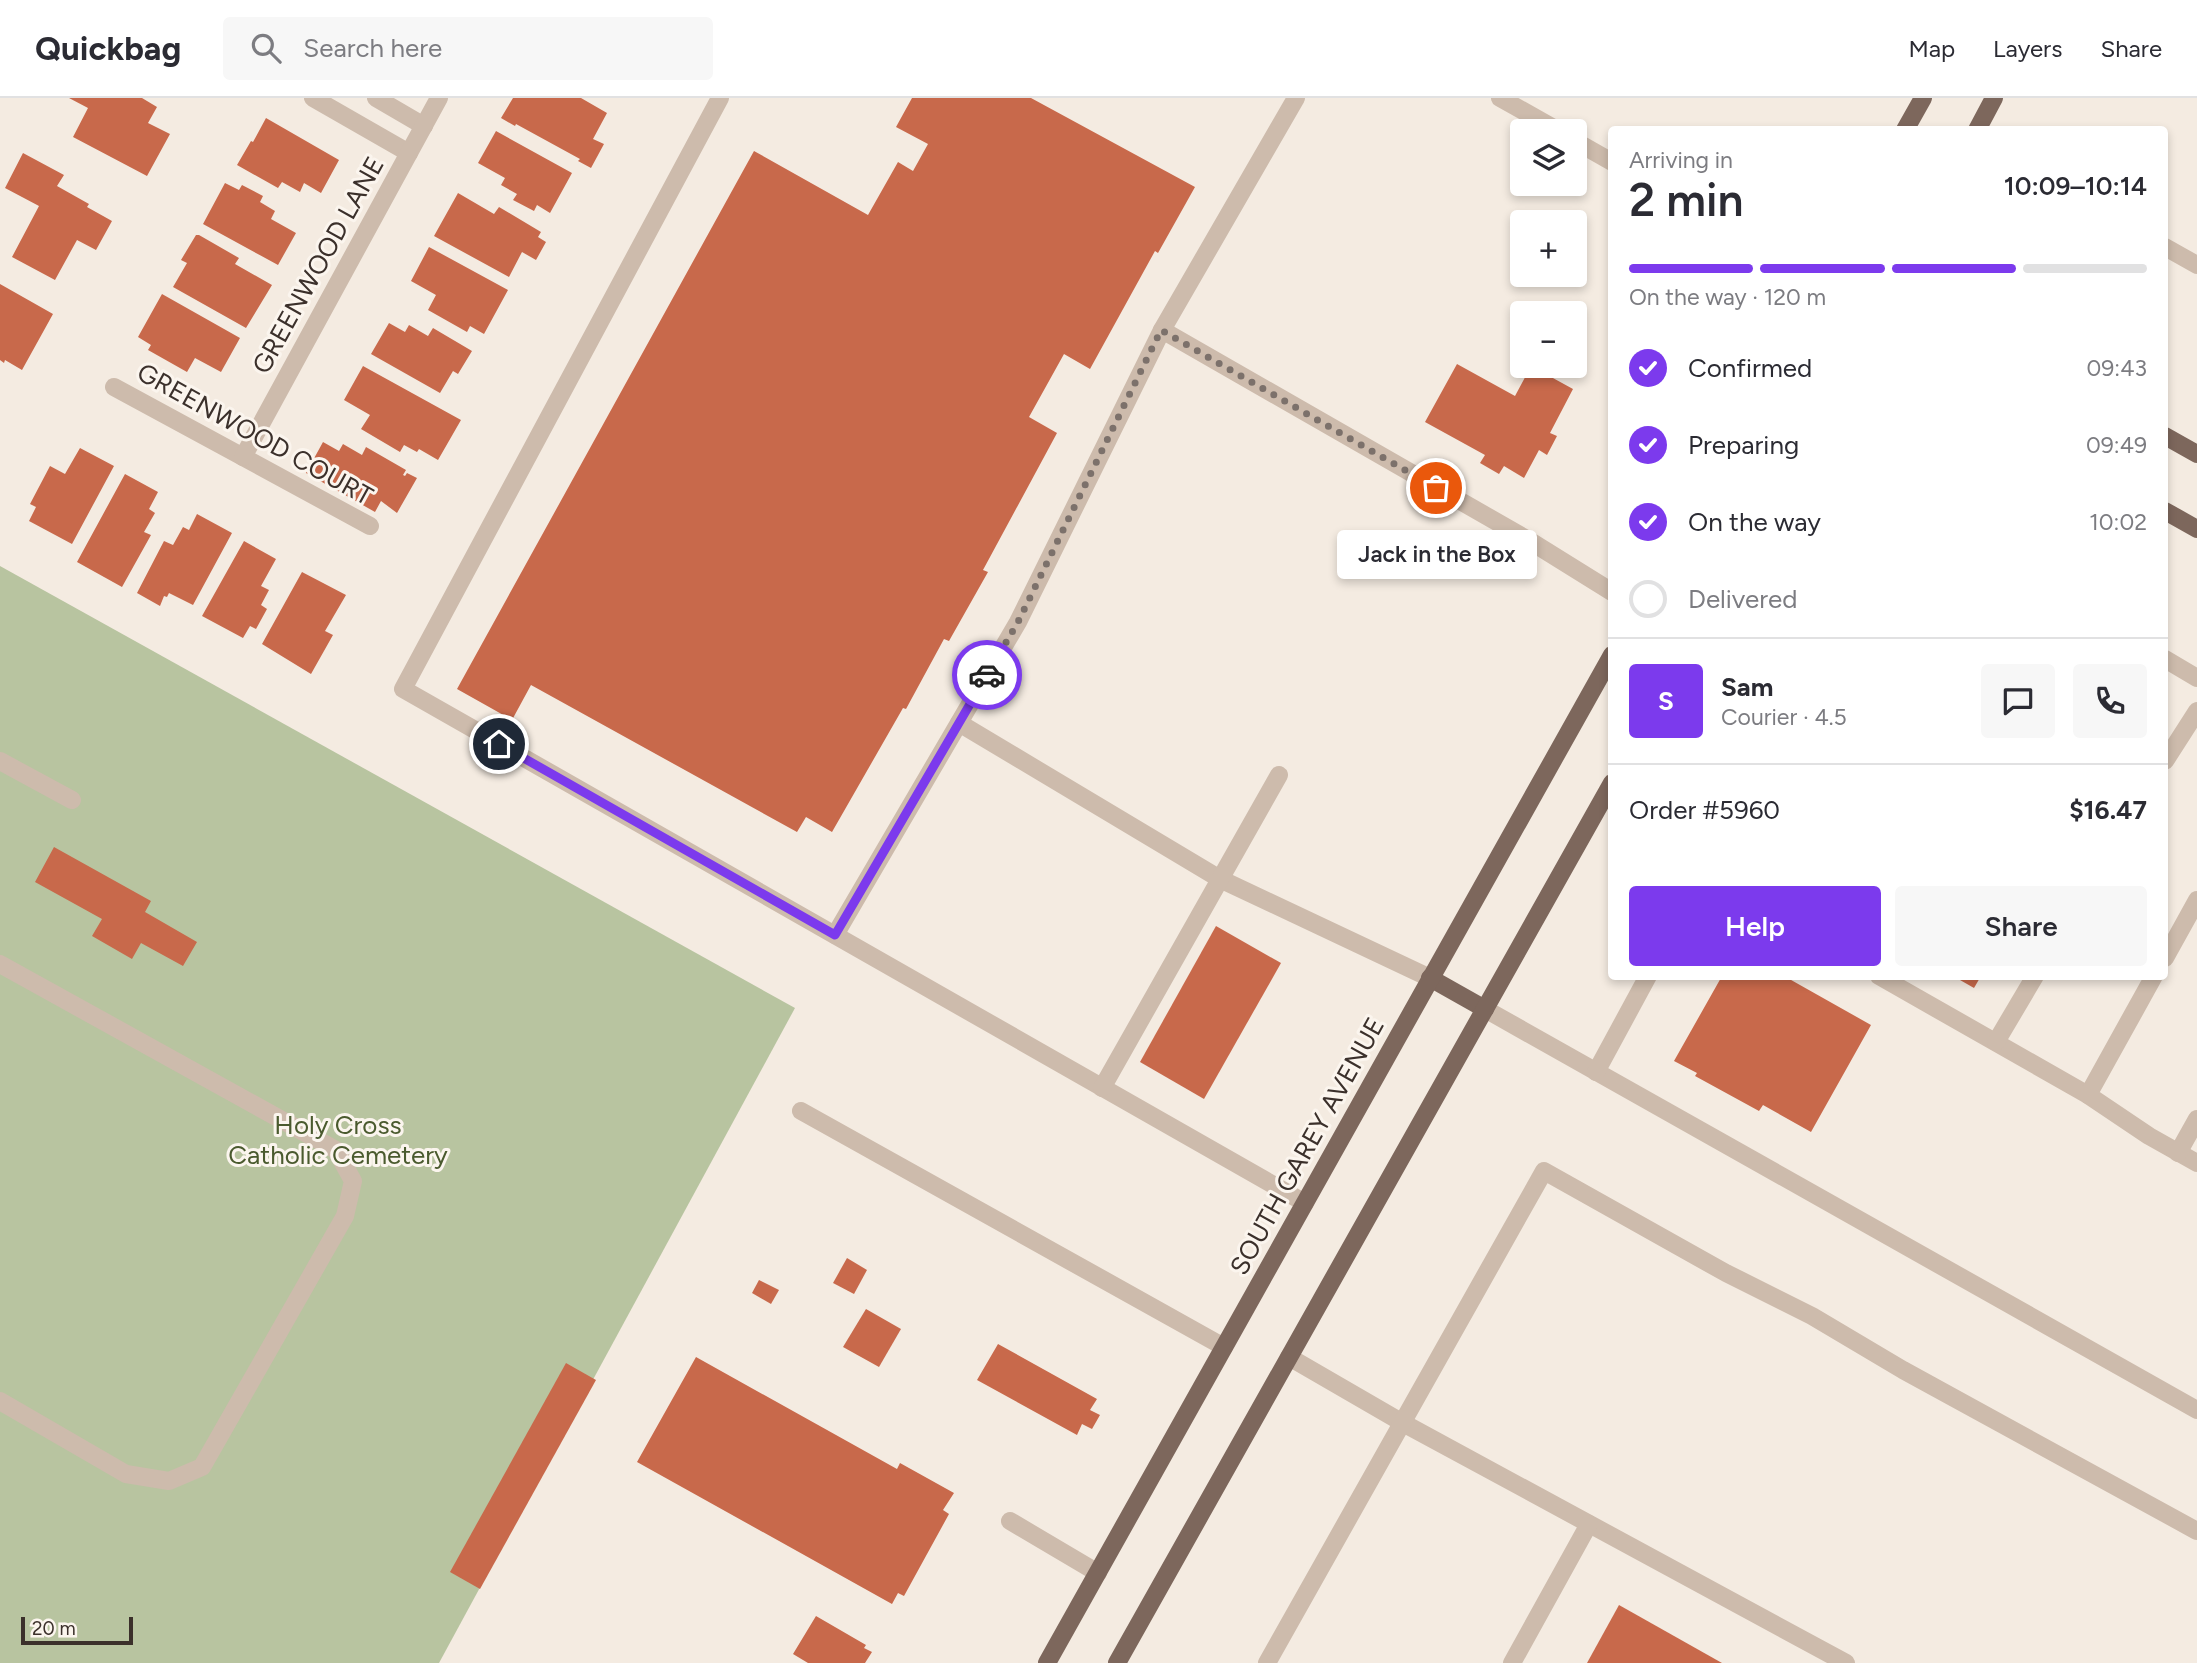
<!DOCTYPE html>
<html lang="en">
<head>
<meta charset="utf-8">
<style>
	:root { --surface:#fff; --page:#f7f7f7; --text:#2b2b33; --muted:#7c7c81; --line:#e1e1e2; --accent:#7c3aed }
	body { margin:0; font-family:Figtree,sans-serif; background:var(--page); color:var(--text); height:100vh; display:flex; flex-direction:column; font-size:26px; white-space:nowrap }
	* { box-sizing:border-box; margin:0 }
	p { font-size:23px; color:var(--muted) }
	.icon { flex:none; width:38px; height:38px; fill:none; stroke:currentColor; stroke-width:2; stroke-linecap:round; stroke-linejoin:round }
	.map { position:relative; flex:1; overflow:hidden }
	.sheet { position:absolute; left:1608px; top:28px; width:560px; height:854px; display:flex; flex-direction:column; background:var(--surface); border-radius:7px; box-shadow:0 4px 10px #0003 }
	.sheet>* { flex:none }
	.fabs { position:absolute; left:1510px; top:21px; display:grid; gap:14px }
	.fabs a { display:grid; place-items:center; width:77px; height:77px; border-radius:7px; background:var(--surface); box-shadow:0 4px 10px #0003; font-size:35px }
	.scale { position:absolute; left:21px; bottom:18px; width:112px; box-sizing:border-box; padding-left:7px; border:4px solid #3b302b; border-top:0; font-size:19px; line-height:24px; white-space:nowrap; color:#3b302b; -webkit-text-stroke:5px #fbf5ee; paint-order:stroke }
	.pin { position:absolute; display:grid; place-items:center; width:60px; height:60px; color:#fff; margin:-30px; border:4px solid #fff; border-radius:50%; box-shadow:0 2px 7px #0007 }
	.courier { position:absolute; display:grid; place-items:center; width:70px; height:70px; margin:-35px; border:5px solid #7c3aed; border-radius:50%; background:#fff; color:#222; box-shadow:0 2px 9px #0007 }
	.bubble { position:absolute; height:49px; border-radius:7px; background:var(--surface); box-shadow:0 4px 10px #0003; font-size:23px; font-weight:600; line-height:49px; text-align:center }
	.head em { font-style:normal; font-weight:600 }
	.head div { display:flex; flex-direction:column-reverse }
	.head { display:flex; align-items:center; justify-content:space-between; height:119px; padding:0 21px }
	h1 { font-size:46px; font-weight:600; line-height:52px }
	.bar { display:grid; grid-template-columns:repeat(4,1fr); gap:10px 7px; align-content:center; height:84px; padding:0 21px }
	.bar i { height:9px; border-radius:5px; background:var(--line) }
	.bar .current { background:var(--accent) }
	.bar p { grid-column:span 4 }
	.line { display:flex; align-items:center; gap:18px; padding:0 21px; border-top:2px solid var(--line) }
	.line div { flex:1 }
	.round { display:grid; place-items:center; flex:none; width:74px; height:74px; border-radius:7px; background:var(--page) }
	ol { padding:0 21px; list-style:none }
	li { display:flex; align-items:center; gap:21px; height:77px }
	li p { margin-inline-start:auto }
	li .icon { padding:7px; border-radius:50%; background:var(--accent); color:#fff; stroke-width:4 }
	li:last-child { color:var(--muted) }
	li i { width:38px; height:38px; border:4px solid var(--line); border-radius:50% }
	.action { display:flex; gap:14px; margin-top:auto; padding:14px 21px }
	.action a { flex:1; height:80px; border-radius:7px; background:var(--accent); color:#fff; font-size:28px; font-weight:600; line-height:80px; text-align:center }
	.action a+a { background:var(--page); color:var(--text) }
	header { display:flex; align-items:center; gap:42px; box-sizing:border-box; height:98px; padding:0 35px; background:var(--surface); border-bottom:2px solid var(--line) }
	header strong { font-size:33px }
	nav { display:flex; gap:38px; margin-inline-start:auto; font-size:24px }
	.search { width:490px; height:63px; background:var(--page); display:flex; align-items:center; gap:18px; box-sizing:border-box; padding:0 24px; border-radius:7px; color:var(--muted); font-size:26px }
	.map>svg:first-child { display:block }
</style>
</head>
<body>
<header>
<strong>Quickbag</strong>
<div class="search"><svg class="icon" aria-label="search" viewBox="0 0 24 24"><circle cx="10" cy="10" r="6"/><path d="M15 15l6 6"/></svg>Search here</div>
<nav><a>Map</a><a>Layers</a><a>Share</a></nav>
</header>
<div class="map">
<svg width="2197" height="1565" viewBox="0 0 2197 1565">
	<rect width="100%" height="100%" fill="#f4ebe1"/>
	<!-- green -->
	<polygon fill="#b8c4a0" points="0,468 795,910 439,1565 0,1565"/>
	<!-- building -->
	<g fill="#c8694b">
		<polygon points="69,0 142,0 157,9 148,25 170,36 147,78 73,39 88,10"/>
		<polygon points="513,0 581,0 607,15 593,41 604,46 591,70 578,63 580,61 516,26 515,28 501,20"/>
		<polygon points="912,0 1031,0 1195,89 1158,155 1155,153 1090,271 1064,256 1029,319 1057,335 983,472 988,474 949,543 944,541 906,611 903,610 832,734 806,719 797,734 531,587 512,622 457,591 754,53 868,117 898,64 913,73 928,46 896,29"/>
		<polygon points="266,20 339,62 321,95 304,85 300,94 282,84 278,90 237,67 251,43 253,44"/>
		<polygon points="496,33 572,75 550,115 537,107 534,113 513,102 517,96 501,87 505,80 478,65"/>
		<polygon points="23,55 64,77 57,88 89,106 87,109 112,123 96,152 77,142 55,182 12,159 39,108 5,90"/>
		<polygon points="225,85 239,92 242,87 263,98 260,104 275,113 271,121 296,135 278,167 203,126"/>
		<polygon points="458,95 494,116 499,109 541,134 538,139 546,144 536,162 522,154 509,179 434,138"/>
		<polygon points="196,137 199,137 239,160 235,166 272,187 246,230 173,189 187,165 181,162"/>
		<polygon points="429,149 508,192 484,236 470,228 467,234 428,212 436,197 411,183"/>
		<polygon points="0,186 53,216 22,272 5,262 4,265 0,262"/>
		<polygon points="162,196 240,240 221,274 195,260 187,274 148,252 151,247 138,239"/>
		<polygon points="389,225 405,234 409,227 428,238 433,230 472,253 458,276 453,273 440,295 371,256"/>
		<polygon points="1457,266 1515,298 1531,268 1573,291 1550,335 1557,338 1547,357 1539,352 1524,380 1504,368 1499,376 1480,365 1485,357 1425,324"/>
		<polygon points="363,268 461,322 438,362 419,351 417,354 404,347 400,354 361,331 370,317 344,302"/>
		<polygon points="323,344 339,353 343,346 362,357 366,349 406,372 403,377 405,378 407,375 417,380 397,415 381,403 375,414 306,375"/>
		<polygon points="80,350 114,368 72,446 29,423 36,409 30,406 50,368 65,376"/>
		<polygon points="125,376 158,394 149,411 155,415 144,434 151,437 122,489 77,464"/>
		<polygon points="197,416 232,435 193,507 169,495 167,499 164,498 160,508 137,495 164,443 173,447 183,429 189,432"/>
		<polygon points="244,443 276,461 261,488 269,492 261,507 267,511 256,531 250,528 243,540 202,518"/>
		<polygon points="302,474 346,497 325,533 333,537 311,576 262,546"/>
		<polygon points="54,749 151,803 145,814 197,844 183,868 141,845 132,861 92,838 102,821 35,784"/>
		<polygon points="1216,828 1281,865 1204,1001 1140,964"/>
		<polygon points="1722,878 1784,878 1871,927 1811,1034 1763,1007 1759,1013 1695,978 1697,975 1674,963"/>
		<polygon points="1953,878 1981,878 1974,890"/>
		<polygon points="847,1160 867,1172 854,1196 833,1185"/>
		<polygon points="759,1182 779,1192 771,1206 752,1195"/>
		<polygon points="866,1211 901,1231 879,1269 843,1249"/>
		<polygon points="998,1246 1097,1301 1090,1312 1100,1317 1092,1331 1082,1326 1077,1337 977,1282"/>
		<polygon points="696,1259 897,1371 900,1365 954,1395 943,1412 949,1416 904,1498 898,1495 892,1506 637,1364"/>
		<polygon points="566,1265 596,1282 480,1491 450,1474"/>
		<polygon points="1619,1507 1722,1565 1587,1565"/>
		<polygon points="816,1518 866,1547 864,1550 872,1554 865,1565 808,1565 793,1556"/>
	</g>
	<g fill="none" stroke-linecap="round" stroke-linejoin="round">
		<!-- minor -->
		<g stroke="#cdbbac" stroke-width="18">
			<polyline points="313,0 409,55"/>
			<polyline points="376,0 424,28"/>
			<polyline points="720,0 403,591 1305,1105"/>
			<polyline points="1500,0 1559,33"/>
			<polyline points="1575,43 1612,64"/>
			<polyline points="2165,149 2197,167"/>
			<polyline points="1162,232 1530,443 1612,494"/>
			<polyline points="114,289 370,428"/>
			<polyline points="243,359 439,0"/>
			<polyline points="2165,561 2197,580"/>
			<polyline points="959,625 1220,781 1430,880"/>
			<polyline points="0,663 72,702"/>
			<polyline points="2165,663 2197,613"/>
			<polyline points="835,837 1018,524 1162,232 1296,0"/>
			<polyline points="2165,860 2197,802"/>
			<polyline points="0,866 336,1052 353,1083 345,1118 202,1369 169,1383 126,1376 0,1303"/>
			<polyline points="1879,878 2088,997"/>
			<polyline points="2154,878 2088,997 2149,1038 2197,1065"/>
			<polyline points="1485,911 2197,1312"/>
			<polyline points="1996,944 2035,878"/>
			<polyline points="1596,974 1648,878"/>
			<polyline points="1102,990 1279,677"/>
			<polyline points="801,1013 1224,1249"/>
			<polyline points="2178,1055 2197,1021"/>
			<polyline points="1289,1259 1403,1325 1846,1565"/>
			<polyline points="1010,1423 1098,1475"/>
			<polyline points="1267,1565 1544,1073 1726,1175 1812,1218 1903,1272 2197,1433"/>
			<polyline points="1512,1565 1589,1426"/>
		</g>
		<!-- major -->
		<g stroke="#7d675c" stroke-width="18">
			<polyline points="1905,32 1923,0"/>
			<polyline points="1977,32 1994,0"/>
			<polyline points="2165,338 2197,356"/>
			<polyline points="2165,413 2197,431"/>
			<polyline points="1430,880 1485,911"/>
			<polyline points="1047,1565 1612,557"/>
			<polyline points="1117,1565 1612,685"/>
		</g>
	</g>
	<g fill="none" stroke-linecap="round" stroke-linejoin="round">
		<!-- done -->
		<polyline stroke="#7c716b" stroke-width="7" stroke-dasharray="0 12.6" points="987,577 1018,524 1161,232 1436,390"/>
		<!-- route -->
		<polyline stroke="#7c3aed" stroke-width="9" points="499,646 835,837 987,577"/>
	</g>
	<g text-anchor="middle" stroke-width="6" stroke-linejoin="round" paint-order="stroke">
		<!-- street labels -->
		<g font-size="26" fill="#3b302b" stroke="#fbf5ee">
			<text transform="translate(318 167) rotate(-61)" y="9">GREENWOOD LANE</text>
			<text transform="translate(255 336) rotate(29)" y="9">GREENWOOD COURT</text>
			<text transform="translate(1307 1048) rotate(-61)" y="9">SOUTH GAREY AVENUE</text>
		</g>
		<!-- park labels -->
		<g font-size="26" fill="#4a5a2e" stroke="#fbf5ee">
			<text x="338" y="1036">Holy Cross<tspan x="338" dy="30">Catholic Cemetery</tspan></text>
		</g>
	</g>
</svg>
<div class="fabs">
<a><svg class="icon" aria-label="layers" viewBox="0 0 24 24"><path d="M12 4l9 5-9 5-9-5zM3 14l9 5 9-5"/></svg></a>
<a>+</a>
<a>−</a>
</div>
<div class="scale">20 m</div>
<div class="pin" style="left:1436px;top:390px;background:#ea580c"><svg class="icon" aria-label="bag" viewBox="0 0 24 24"><path d="M5 8h14l-1 12H6zM9 8a3 3 0 0 1 6 0"/></svg></div>
<div class="pin" style="left:499px;top:646px;background:#1f2937"><svg class="icon" aria-label="home" viewBox="0 0 24 24"><path d="M3 11l9-7 9 7M6 9v11h12V9"/></svg></div>
<div class="courier" style="left:987px;top:577px"><svg class="icon" aria-label="car" viewBox="0 0 24 24"><path d="M5 17H2v-5l4-1 3-4h7l3 4 3 1v5h-3M9 17h6M6 11h13"/><circle cx="7" cy="17" r="2"/><circle cx="17" cy="17" r="2"/></svg></div>
<div class="bubble" style="left:1337px;top:432px;width:200px">Jack in the Box</div>
<section class="sheet">
<div class="head"><div><h1>2 min</h1><p>Arriving in</p></div><em>10:09–10:14</em></div>
<div class="bar"><i class="current"></i><i class="current"></i><i class="current"></i><i></i><p>On the way · 120 m</p></div>
<ol>
<li><svg class="icon" aria-label="check" viewBox="0 0 24 24"><path d="M5 12l5 5 9-10"/></svg>Confirmed<p>09:43</p></li>
<li><svg class="icon" aria-label="check" viewBox="0 0 24 24"><path d="M5 12l5 5 9-10"/></svg>Preparing<p>09:49</p></li>
<li><svg class="icon" aria-label="check" viewBox="0 0 24 24"><path d="M5 12l5 5 9-10"/></svg>On the way<p>10:02</p></li>
<li><i></i>Delivered</li>
</ol>
<div class="line" style="height:126px"><b class="round" style="background:var(--accent);color:#fff">S</b><div><b>Sam</b><p>Courier · 4.5</p></div><a class="round"><svg class="icon" aria-label="chat" viewBox="0 0 24 24"><path d="M4 5h16v11H9l-5 4z"/></svg></a><a class="round"><svg class="icon" aria-label="phone" viewBox="0 0 24 24"><path d="M5 4h4l2 5-3 2q2 4 5 5l2-3 5 2v4C11 20 4 13 5 4z"/></svg></a></div>
<div class="line" style="height:91px"><div>Order #5960</div><b>$16.47</b></div>
<div class="action"><a>Help</a><a>Share</a></div>
</section>
</div>
</body>
</html>
